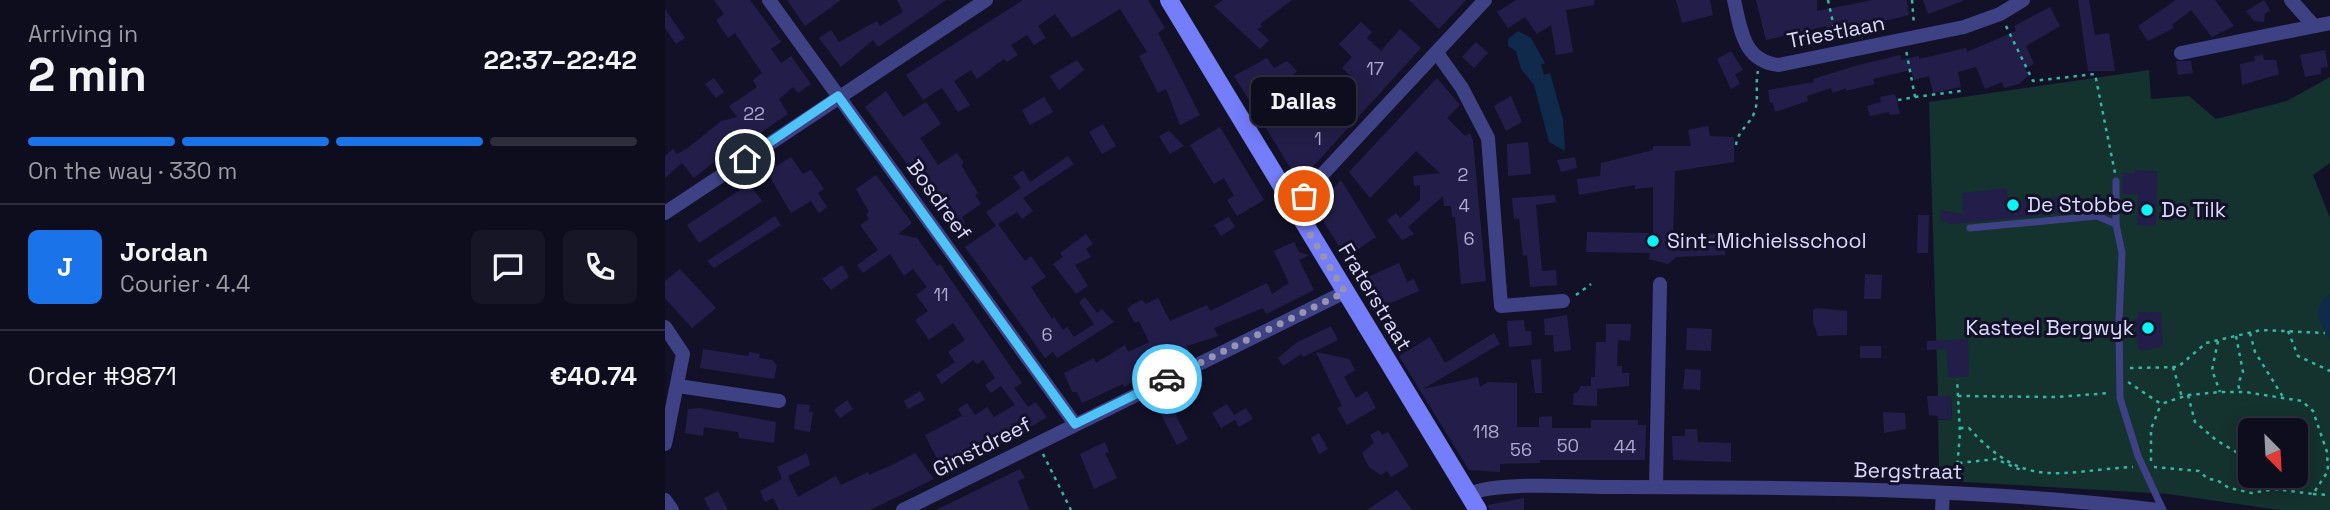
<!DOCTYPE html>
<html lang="en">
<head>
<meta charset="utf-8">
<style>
	:root { --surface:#0e0d1e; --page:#171627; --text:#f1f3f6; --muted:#9b9ca4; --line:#2e2d3c; --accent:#1a73e8 }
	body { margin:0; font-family:"Space Grotesk",sans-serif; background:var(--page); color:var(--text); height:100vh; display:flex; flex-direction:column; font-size:26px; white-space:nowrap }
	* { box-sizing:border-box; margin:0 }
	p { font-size:23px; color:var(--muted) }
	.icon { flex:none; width:38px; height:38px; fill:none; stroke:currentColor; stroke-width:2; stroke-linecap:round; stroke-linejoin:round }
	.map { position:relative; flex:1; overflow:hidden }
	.panel { display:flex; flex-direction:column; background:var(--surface); width:665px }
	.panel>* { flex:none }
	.needle { width:46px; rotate:156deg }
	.controls { position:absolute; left:1573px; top:418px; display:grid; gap:14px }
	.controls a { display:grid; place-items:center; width:70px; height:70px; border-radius:10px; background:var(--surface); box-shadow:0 4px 18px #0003,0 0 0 2px var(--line); font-size:35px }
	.pin { position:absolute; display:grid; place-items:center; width:60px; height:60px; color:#fff; margin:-30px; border:4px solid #fff; border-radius:50%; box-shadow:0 2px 7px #0007 }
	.courier { position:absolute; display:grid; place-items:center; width:70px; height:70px; margin:-35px; border:5px solid #4fc3f7; border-radius:50%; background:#fff; color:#222; box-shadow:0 2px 9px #0007 }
	.bubble { position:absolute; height:49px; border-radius:10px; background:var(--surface); box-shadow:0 4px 18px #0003,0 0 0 2px var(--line); font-size:23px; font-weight:700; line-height:49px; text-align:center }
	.headline em { font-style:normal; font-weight:700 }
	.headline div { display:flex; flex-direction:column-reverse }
	.headline { display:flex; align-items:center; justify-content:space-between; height:119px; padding:0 28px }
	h1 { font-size:46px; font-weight:700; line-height:52px }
	.bar { display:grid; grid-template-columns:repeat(4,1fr); gap:10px 7px; align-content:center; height:84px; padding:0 28px }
	.bar i { height:9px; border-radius:5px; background:var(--line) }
	.bar .current { background:var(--accent) }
	.bar p { grid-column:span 4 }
	.line { display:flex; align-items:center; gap:18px; padding:0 28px; border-top:2px solid var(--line) }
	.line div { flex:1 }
	.round { display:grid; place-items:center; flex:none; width:74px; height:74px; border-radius:10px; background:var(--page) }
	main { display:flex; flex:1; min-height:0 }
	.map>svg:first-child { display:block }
</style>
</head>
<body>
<main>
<section class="panel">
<div class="headline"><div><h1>2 min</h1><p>Arriving in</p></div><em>22:37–22:42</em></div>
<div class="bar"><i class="current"></i><i class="current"></i><i class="current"></i><i></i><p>On the way · 330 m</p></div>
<div class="line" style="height:126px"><b class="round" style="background:var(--accent);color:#fff">J</b><div><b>Jordan</b><p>Courier · 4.4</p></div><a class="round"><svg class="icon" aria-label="chat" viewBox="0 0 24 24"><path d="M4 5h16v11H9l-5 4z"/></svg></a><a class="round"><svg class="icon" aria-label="phone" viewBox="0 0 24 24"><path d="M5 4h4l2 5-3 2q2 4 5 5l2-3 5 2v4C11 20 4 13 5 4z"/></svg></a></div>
<div class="line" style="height:91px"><div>Order #9871</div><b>€40.74</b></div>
</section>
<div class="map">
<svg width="1665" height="510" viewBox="0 0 1665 510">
	<rect width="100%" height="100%" fill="#131128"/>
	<!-- green -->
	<path fill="#14322e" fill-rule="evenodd" d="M1484,70L1486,99L1524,96L1551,119L1622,101L1665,77V163L1648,175L1665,218V510H1614L1503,494L1283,481L1282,472H1274L1273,420L1287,419L1286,397H1273L1264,102ZM1586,430H1631V476H1586Z"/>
	<!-- water -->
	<g fill="#0f2a4a">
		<polygon points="853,31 866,38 880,63 876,65 879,75 885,73 898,119 900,151 884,142 869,85 856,69 851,51 843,46 843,39"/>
		<polygon points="1665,294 1665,341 1652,315 1657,301"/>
	</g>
	<!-- building -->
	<g fill="#231e49">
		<polygon points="49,0 85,0 116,42 106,49 116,63 126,56 146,84 133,93 128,87 114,99 123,114 88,138 85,133 29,178 17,163 0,178 0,156 8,149 12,154 23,148 56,121 72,117 64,106 92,87 88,80 97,73 70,33 63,38 51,20 59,14"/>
		<polygon points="122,0 176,0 140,26"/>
		<polygon points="232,0 281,0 213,47 208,40 176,67 154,38 166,30 174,42 212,21 215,26 238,12"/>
		<polygon points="358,0 483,0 500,28 493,33 535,115 515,125 501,89 493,93 474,56 482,52 455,9 407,38 390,14 373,26 381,38 375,41 369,45 362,35 346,45 353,55 342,62 339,59 312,79 306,70 289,81 305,105 293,112 277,88 258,100 241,75"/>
		<polygon points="558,0 627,0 595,24 597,27 592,29 604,40 595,49 549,6"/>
		<polygon points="744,0 801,0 774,29"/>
		<polygon points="851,0 929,0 929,5 901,10 908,52 891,55 886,25 872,34 860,17 843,28 832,12"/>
		<polygon points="1011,0 1045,0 1048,15 1017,23"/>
		<polygon points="1091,0 1152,0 1152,11 1208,0 1242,0 1244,15 1177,31 1176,25 1162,28 1161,26 1101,40"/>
		<polygon points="1258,0 1298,0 1298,1 1263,14"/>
		<polygon points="1413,0 1424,0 1430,35 1444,33 1450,71 1423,71"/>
		<polygon points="1511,0 1550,0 1569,26 1547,37 1526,10 1507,25 1509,28 1483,41 1473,26"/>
		<polygon points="1599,0 1605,10 1600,14 1599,22 1589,21 1581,11"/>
		<polygon points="1385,7 1395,26 1361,46 1369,64 1360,68 1364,75 1354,84 1339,88 1337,82 1320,89 1311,67 1293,72 1296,87 1268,93 1264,76 1249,80 1246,70 1208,79 1209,84 1181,91 1181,88 1168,93 1166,88 1142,96 1143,101 1110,112 1108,103 1105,103 1103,90 1149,82 1148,79 1190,66 1235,55 1236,60 1254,56 1254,59 1301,48 1302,52 1351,31 1349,26"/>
		<polygon points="0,9 20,38 11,44 0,28"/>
		<polygon points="696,22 707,32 702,38 716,51 735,29 756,48 634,182 569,76 602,58 609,68 622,61 632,71 624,80 632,88 626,95 649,116 687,77 677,68 687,57 674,44"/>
		<polygon points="811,42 823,53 809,68 797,57"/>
		<polygon points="1660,50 1663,67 1656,68 1656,74 1640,77 1635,55"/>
		<polygon points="1066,51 1078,70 1070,74 1075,84 1066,89 1052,59"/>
		<polygon points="1598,55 1599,60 1611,60 1614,74 1577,85 1575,64 1590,61 1589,56"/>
		<polygon points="412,60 419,70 394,90 385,76"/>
		<polygon points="1511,61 1526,61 1528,73 1513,75"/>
		<polygon points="49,78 59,92 51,98 40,84"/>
		<polygon points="772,78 795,105 782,118 800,136 805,133 808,141 821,281 796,284 790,217 787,217 786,206 779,206 778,196 743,227 749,234 737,240 722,220 731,213 735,218 755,200 755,185 749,186 748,176 775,173 751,151 705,198 684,172"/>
		<polygon points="221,91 238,117 261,102 276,124 255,138 273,165 292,153 299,163 296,165 313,193 310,195 316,204 297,217 300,223 290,229 200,107"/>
		<polygon points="1230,94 1235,114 1225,115 1224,112 1205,116 1202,106 1216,102 1215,97"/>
		<polygon points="846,96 857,122 841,131 829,106"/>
		<polygon points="379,97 388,112 365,125 357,110"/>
		<polygon points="438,124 451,146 437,154 424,132"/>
		<polygon points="1043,126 1045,136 1069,137 1069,162 1010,171 1008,234 1060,234 1060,255 1011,257 1003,264 984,259 985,253 921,252 922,232 988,233 988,187 970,189 970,185 914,195 912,179 935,176 936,163 988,150 988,146 1026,146 1023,130"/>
		<polygon points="555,127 599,200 572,216 562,200 569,196 559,178 549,184 525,145"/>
		<polygon points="504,131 519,146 505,154 494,136"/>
		<polygon points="863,142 866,174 843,176 842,144"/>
		<polygon points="403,156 409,164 358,198 368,211 357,219 352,212 333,224 360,261 366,256 381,277 366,287 387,319 389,317 398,330 402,327 409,337 429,324 414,302 420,297 432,313 437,309 449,322 392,358 388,352 380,358 300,247 331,226 321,212 356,188 348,177 358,170 365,182"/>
		<polygon points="126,157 138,174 146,170 159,189 153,193 162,207 154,213 146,201 126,213 102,172"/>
		<polygon points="910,157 912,168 896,172 892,160"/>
		<polygon points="1469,170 1492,171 1491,226 1472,225 1473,195 1457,194 1458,173 1469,173"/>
		<polygon points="211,175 247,223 233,234 252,238 272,266 275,264 357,383 349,388 363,407 371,402 382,417 357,432 355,428 293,468 291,464 279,472 260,435 297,416 293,409 302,403 310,415 322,407 329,417 350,405 336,386 326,393 320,385 330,378 318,360 312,364 308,360 277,384 271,375 290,362 283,352 300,340 288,323 264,340 250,320 263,311 251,295 262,287 248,269 239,276 225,254 198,273 192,265 213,250 195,225 204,219 201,214 204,212 191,189"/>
		<polygon points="676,180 711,237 681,257 651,210 652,205"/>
		<polygon points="84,184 97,201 34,243 22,225"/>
		<polygon points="1342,188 1343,202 1396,197 1398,213 1288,224 1275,221 1276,210 1298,214 1297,193"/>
		<polygon points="890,195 891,202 871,205 877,271 891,270 892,285 865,287 862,255 858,256 854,218 849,219 847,198"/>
		<polygon points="1253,215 1264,215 1263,253 1252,253"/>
		<polygon points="110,216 116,225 77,250 49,268 42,261"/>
		<polygon points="564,217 570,227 556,236 549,225"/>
		<polygon points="421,234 428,244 421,249 426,257 410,265 423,286 411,294 388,264 398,257 395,253"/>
		<polygon points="629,242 634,252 644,255 634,260 649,290 601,314 598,308 549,328 553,336 522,346 524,351 459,387 458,384 417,403 412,392 407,392 399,373 429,358 431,363 460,345 463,352 484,342 474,321 470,323 462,309 467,305 477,300 481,304 493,298 505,321 542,305 545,311 602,283 607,294 624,283 609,251"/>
		<polygon points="734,263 742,282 749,279 754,291 716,307 703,277"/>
		<polygon points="177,265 184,277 166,290 157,279"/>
		<polygon points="15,269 51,308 27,328 0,298 0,281"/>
		<polygon points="1200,274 1217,275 1216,299 1199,299"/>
		<polygon points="1152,308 1182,311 1182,335 1153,336 1148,322 1148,310"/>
		<polygon points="1473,312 1496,312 1498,346 1477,351 1472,346 1470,318 1473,318"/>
		<polygon points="902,315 906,350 889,352 888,335 880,335 879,319"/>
		<polygon points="859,320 860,331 866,331 867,345 844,347 842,321"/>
		<polygon points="941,324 966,324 965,341 953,340 952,366 957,366 957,373 964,373 964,386 932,389 932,406 908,405 909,393 912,393 916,386 926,386 926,377 930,377 931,342 941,342"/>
		<polygon points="666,326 673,340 638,357 636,354 618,366 613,358 631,343"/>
		<polygon points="1022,328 1047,329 1046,351 1021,350"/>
		<polygon points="829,333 835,344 758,389 813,377 815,387 823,382 852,383 852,427 874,427 874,417 887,416 887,428 926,428 926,420 973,420 973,425 981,425 980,460 875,460 875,463 835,464 835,472 804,470 734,356 765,337 780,363"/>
		<polygon points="1303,339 1304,377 1283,377 1282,349 1262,350 1262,341"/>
		<rect x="1195" y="346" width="21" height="12"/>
		<polygon points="38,349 83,356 84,352 95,354 94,358 107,360 112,365 109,379 35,368"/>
		<polygon points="651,352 684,359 690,370 679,377 691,398 702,391 711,408 682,425 672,408 677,406"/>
		<polygon points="876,359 877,393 870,393 866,360"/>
		<polygon points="1020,369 1036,370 1035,390 1018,389"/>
		<polygon points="255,391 260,400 243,409 239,401"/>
		<polygon points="1262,396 1286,396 1287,419 1273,419 1273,416 1264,415"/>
		<polygon points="509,398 516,412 511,414 513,420 523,439 512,445 492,407"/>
		<polygon points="182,400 188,409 175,418 169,410"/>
		<polygon points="132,404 145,405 144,412 148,412 145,432 129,429"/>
		<polygon points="562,404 569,415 581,408 588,419 574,427 570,420 556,428 547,413"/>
		<polygon points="34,408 111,422 109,443 74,438 73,432 39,427 38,436 20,433 23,409"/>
		<polygon points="1218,412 1240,413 1241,429 1219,433"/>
		<polygon points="1020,429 1032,429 1033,442 1066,443 1066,462 1008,460 1007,436 1020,436"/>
		<polygon points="714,430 717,435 723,432 744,466 726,477 722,471 716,475 704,467 697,453 709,443 705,435"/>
		<polygon points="654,433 663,449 654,454 646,438"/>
		<polygon points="440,442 444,452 440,453 452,478 429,489 415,454"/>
		<polygon points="142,453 145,465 123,476 133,497 171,476 176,485 203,472 204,475 227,465 250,453 269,479 205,510 114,510 108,498 100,502 95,491 117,479 112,467"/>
		<polygon points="355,469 360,478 353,481 364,510 271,510"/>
		<polygon points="732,490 747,510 702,510"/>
		<polygon points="53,491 63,510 45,510 39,498"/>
		<polygon points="859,498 859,510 824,510 823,505"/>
	</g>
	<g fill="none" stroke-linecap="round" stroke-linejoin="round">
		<!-- path -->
		<g stroke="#35b7a3" stroke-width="2.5" stroke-dasharray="3.5 5" stroke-linecap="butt">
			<polyline points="1163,0 1172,41"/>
			<polyline points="1247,0 1249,25"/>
			<polyline points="1341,26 1368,81 1430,74 1450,173"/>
			<polyline points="1250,97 1296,91"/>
			<polyline points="1233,100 1250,97 1241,50"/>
			<path d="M1071,145C1073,130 1085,125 1090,111C1094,97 1090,84 1093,71"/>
			<polyline points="911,295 926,284"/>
			<polyline points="1623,331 1633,356 1665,371"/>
			<polyline points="1585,333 1590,352 1618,397"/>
			<polyline points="1571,336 1578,372 1573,384 1575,392"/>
			<polyline points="1553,341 1547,370 1555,392"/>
			<polyline points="1508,367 1517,397"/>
			<polyline points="1465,368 1513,367 1541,343 1596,330 1660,333"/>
			<polyline points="1463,382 1496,404 1523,395 1555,392 1580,392 1637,401 1648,411 1662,452 1663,471 1648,494 1610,489 1587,493 1564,488 1552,480 1543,479 1534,471 1489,467"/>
			<polyline points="1523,395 1530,422 1551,440 1586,461"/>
			<polyline points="1293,396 1390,397 1445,393"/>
			<path d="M1295,428H1304C1360,491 1394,471 1468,467"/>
			<polyline points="378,454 406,510"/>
			<polyline points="1486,461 1486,429 1496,404"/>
			<polyline points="1294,463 1331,459 1358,471"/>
			<polyline points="1598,476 1611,488"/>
			<polyline points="1291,481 1295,433 1292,379"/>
			<polyline points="1648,494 1665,495"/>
		</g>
		<!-- lane -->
		<g stroke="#3e4285" stroke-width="7">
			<polyline points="1451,181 1451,224 1457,253 1454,322 1455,398 1473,456 1498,510"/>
			<polyline points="1305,228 1432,216 1451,224"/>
		</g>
		<!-- street -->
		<g stroke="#3e4285" stroke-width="14">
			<polyline points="104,0 410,424"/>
			<path d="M1069,0C1076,30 1078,61 1114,65L1299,27L1335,14L1358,0"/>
			<polyline points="1626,0 1649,26"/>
			<polyline points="772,53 797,88 823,138 836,306 898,301"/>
			<polyline points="1516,53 1665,23"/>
			<polyline points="628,206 820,0"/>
			<polyline points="0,213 321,0"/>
			<polyline points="0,327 18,354 0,444"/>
			<polyline points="13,386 114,401"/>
			<polyline points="991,487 995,284"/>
			<path d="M804,494C832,481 912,487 946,487C1129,487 1312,488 1493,510"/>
			<polyline points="0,500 7,510"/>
			<polyline points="238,510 680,292"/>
			<polyline points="1277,510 1278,493"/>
		</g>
		<!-- secondary -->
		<polyline stroke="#747dfa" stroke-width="18" points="504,0 813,510"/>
	</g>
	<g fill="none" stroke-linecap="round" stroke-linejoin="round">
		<!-- done -->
		<polyline stroke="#9594b3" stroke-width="7" stroke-dasharray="0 12.6" points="502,379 680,292 628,206 639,196"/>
		<!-- route -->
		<polyline stroke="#4fc3f7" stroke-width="9" points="80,159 173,96 410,424 502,379"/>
	</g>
	<!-- markers -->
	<g fill="#0df4f6" stroke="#131128" stroke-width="2.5">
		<circle cx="1348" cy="205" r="7"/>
		<circle cx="1482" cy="210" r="7"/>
		<circle cx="988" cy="241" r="7"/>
		<circle cx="1483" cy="328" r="7"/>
	</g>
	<g text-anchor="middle" stroke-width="6" stroke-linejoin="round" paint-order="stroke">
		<!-- number labels -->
		<g font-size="18" fill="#adabd1">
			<text x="710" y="75">17</text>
			<text x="89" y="120">22</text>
			<text x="653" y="145">1</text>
			<text x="798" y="181">2</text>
			<text x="799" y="212">4</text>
			<text x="804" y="245">6</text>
			<text x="276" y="301">11</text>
			<text x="382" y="341">6</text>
			<text x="821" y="438">118</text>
			<text x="903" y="452">50</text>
			<text x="960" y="453">44</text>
			<text x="856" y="456">56</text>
		</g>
		<!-- street labels -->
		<g font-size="21" fill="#dbdafe" stroke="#131128">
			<text transform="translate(1171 32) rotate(-11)" y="7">Triestlaan</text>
			<text transform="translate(274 200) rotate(54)" y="7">Bosdreef</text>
			<text transform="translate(710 297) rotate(59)" y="7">Fraterstraat</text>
			<text transform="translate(317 447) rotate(-27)" y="7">Ginstdreef</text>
			<text transform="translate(1243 471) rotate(1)" y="7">Bergstraat</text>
		</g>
		<!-- poi labels -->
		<g font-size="21" fill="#dbdafe" stroke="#131128" text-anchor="start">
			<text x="1362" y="212">De Stobbe</text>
			<text x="1496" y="217">De Tilk</text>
			<text x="1002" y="248">Sint-Michielsschool</text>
			<text x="1469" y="335" text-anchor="end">Kasteel Bergwyk</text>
		</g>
	</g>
</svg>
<div class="controls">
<a><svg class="needle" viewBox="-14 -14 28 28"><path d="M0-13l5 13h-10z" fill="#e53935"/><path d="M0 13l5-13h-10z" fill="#9b9ca4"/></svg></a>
</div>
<div class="pin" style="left:639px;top:196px;background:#ea580c"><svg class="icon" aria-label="bag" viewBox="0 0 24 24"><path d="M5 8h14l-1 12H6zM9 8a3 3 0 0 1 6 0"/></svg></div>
<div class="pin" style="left:80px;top:159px;background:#1f2937"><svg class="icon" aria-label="home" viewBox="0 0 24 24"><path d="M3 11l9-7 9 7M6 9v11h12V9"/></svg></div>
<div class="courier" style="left:502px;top:379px"><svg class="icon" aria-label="car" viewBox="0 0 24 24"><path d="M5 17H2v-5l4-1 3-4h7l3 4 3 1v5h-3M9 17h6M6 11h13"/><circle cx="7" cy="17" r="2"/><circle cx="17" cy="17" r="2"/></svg></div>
<div class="bubble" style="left:586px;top:77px;width:105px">Dallas</div>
</div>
</main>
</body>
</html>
